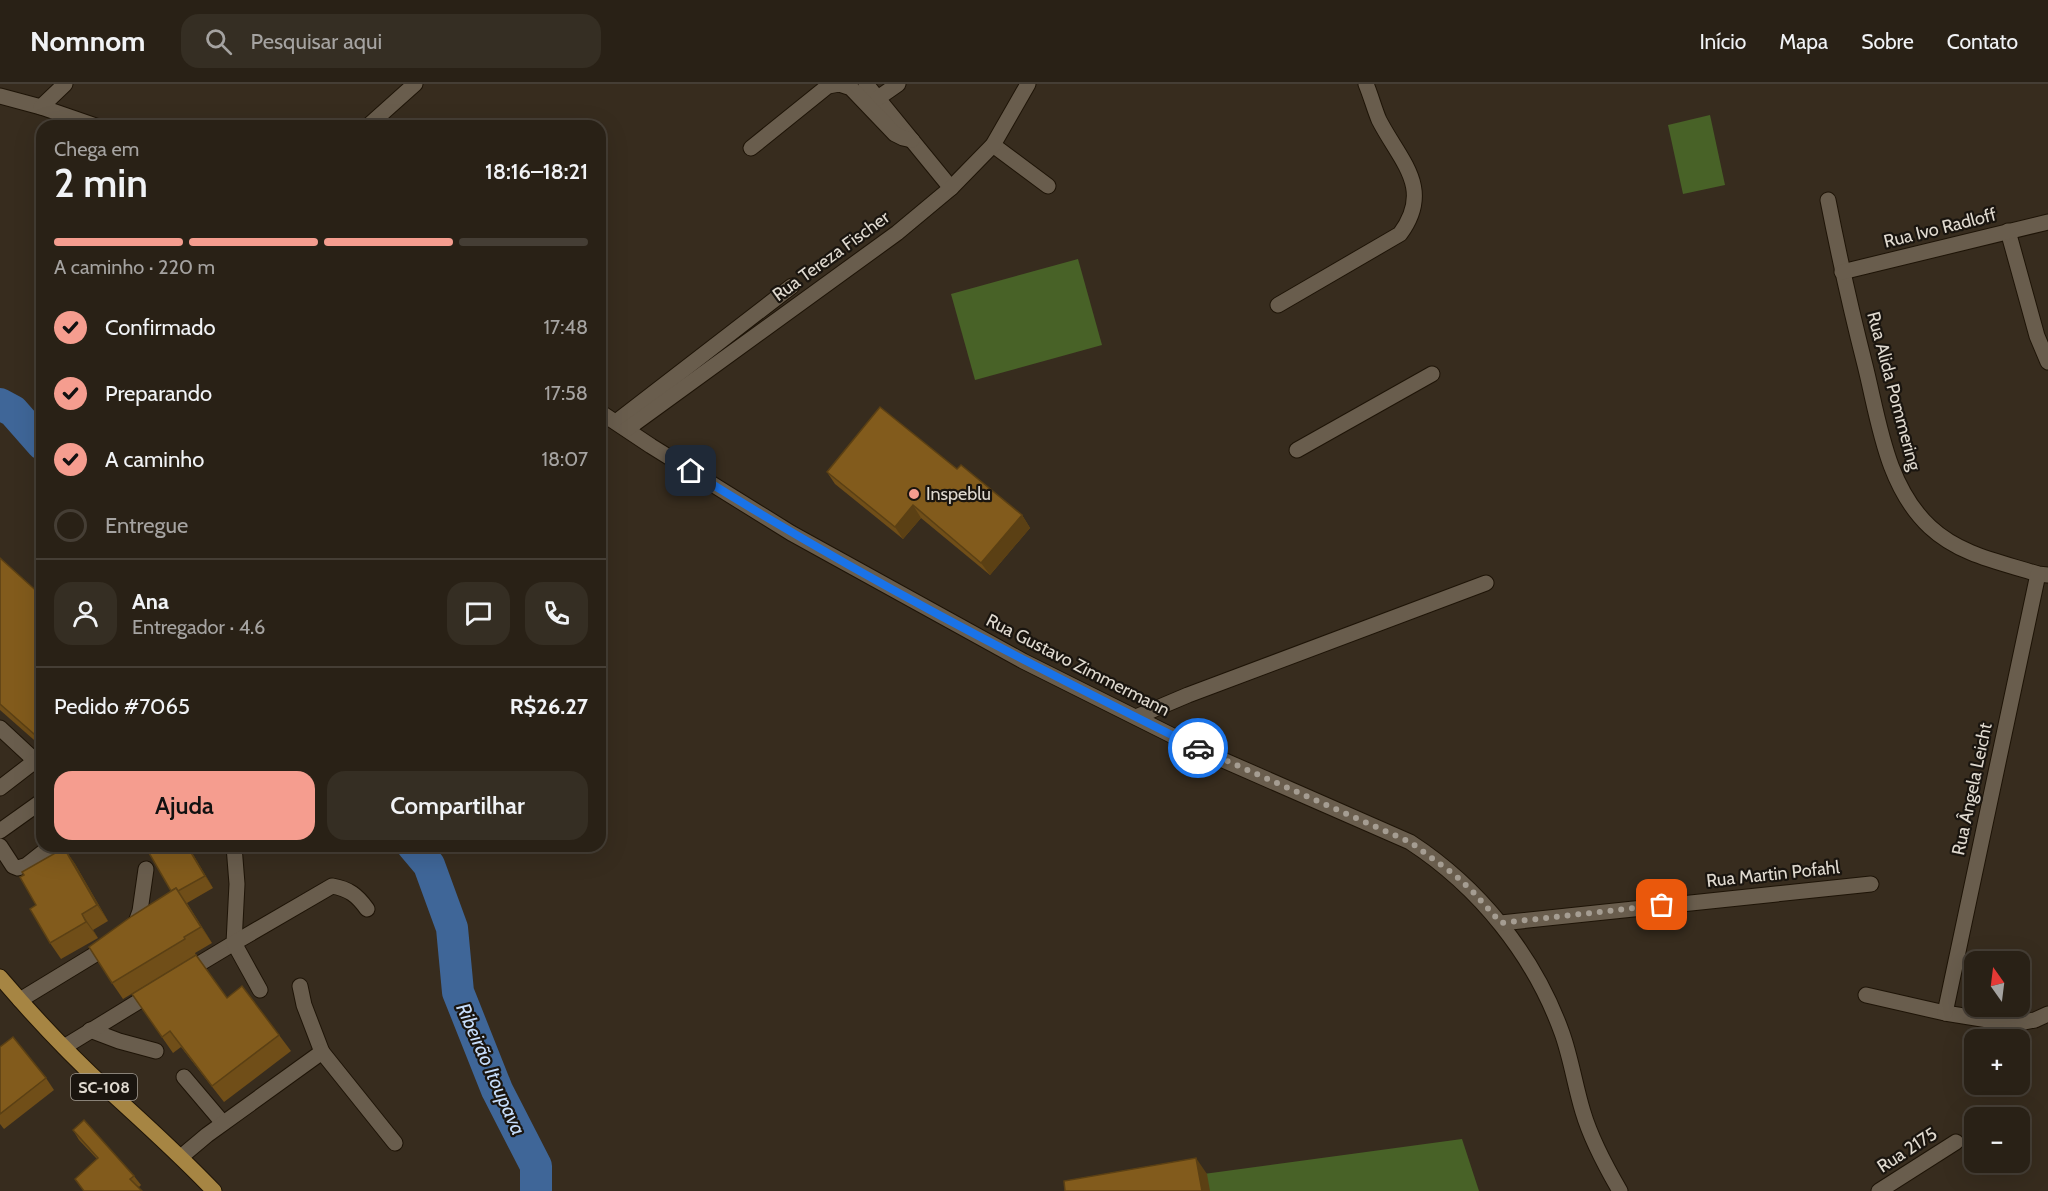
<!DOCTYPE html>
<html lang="pt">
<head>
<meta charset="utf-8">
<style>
	:root { --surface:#292116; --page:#352e23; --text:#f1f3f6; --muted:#a5a3a1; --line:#453e35; --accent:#f59d8f }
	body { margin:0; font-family:Cabin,sans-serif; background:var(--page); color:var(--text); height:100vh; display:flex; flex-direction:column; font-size:22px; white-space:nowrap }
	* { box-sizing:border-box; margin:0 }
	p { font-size:20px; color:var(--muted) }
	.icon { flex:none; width:33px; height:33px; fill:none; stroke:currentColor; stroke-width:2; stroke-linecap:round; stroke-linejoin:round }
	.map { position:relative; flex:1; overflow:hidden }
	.details { position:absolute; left:36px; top:36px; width:570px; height:732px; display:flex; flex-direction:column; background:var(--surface); border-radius:18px; box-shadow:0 6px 24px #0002,0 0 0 2px var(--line) }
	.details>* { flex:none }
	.needle { width:39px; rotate:346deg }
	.buttons { position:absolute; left:1964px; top:867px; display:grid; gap:12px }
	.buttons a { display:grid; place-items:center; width:66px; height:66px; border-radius:12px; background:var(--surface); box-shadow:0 6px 24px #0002,0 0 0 2px var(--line); font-size:30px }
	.pin { position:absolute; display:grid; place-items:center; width:51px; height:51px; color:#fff; margin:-26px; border-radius:12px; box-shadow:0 3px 9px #0006 }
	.courier { position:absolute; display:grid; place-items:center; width:60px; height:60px; margin:-30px; border:4px solid #1a73e8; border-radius:50%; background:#fff; color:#222; box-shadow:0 2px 8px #0007 }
	.summary em { font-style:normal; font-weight:600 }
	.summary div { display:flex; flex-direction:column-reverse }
	.summary { display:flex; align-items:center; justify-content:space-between; height:102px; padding:0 18px }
	h1 { font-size:39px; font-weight:600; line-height:45px }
	.bar { display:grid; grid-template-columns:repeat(4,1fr); gap:9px 6px; align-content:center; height:72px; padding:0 18px }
	.bar i { height:8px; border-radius:4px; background:var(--line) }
	.bar .selected { background:var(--accent) }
	.bar p { grid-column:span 4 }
	.line { display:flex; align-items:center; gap:15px; padding:0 18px; border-top:2px solid var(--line) }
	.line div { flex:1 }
	.round { display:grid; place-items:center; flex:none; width:63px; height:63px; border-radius:18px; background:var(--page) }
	ol { padding:0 18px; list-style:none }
	li { display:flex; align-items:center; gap:18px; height:66px }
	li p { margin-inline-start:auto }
	li .icon { padding:6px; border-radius:50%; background:var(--accent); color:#111; stroke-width:4 }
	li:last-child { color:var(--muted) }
	li i { width:33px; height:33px; border:3px solid var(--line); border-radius:50% }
	.button { display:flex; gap:12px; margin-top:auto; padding:12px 18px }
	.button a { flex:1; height:69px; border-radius:18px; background:var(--accent); color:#111; font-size:24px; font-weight:600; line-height:69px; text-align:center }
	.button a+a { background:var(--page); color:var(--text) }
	header { display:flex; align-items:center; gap:36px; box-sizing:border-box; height:84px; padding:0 30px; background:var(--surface); border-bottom:2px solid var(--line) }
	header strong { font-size:28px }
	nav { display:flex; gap:33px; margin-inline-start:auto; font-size:21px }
	.search { width:420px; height:54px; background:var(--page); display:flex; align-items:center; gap:15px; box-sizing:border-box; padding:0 21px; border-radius:18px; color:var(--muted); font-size:22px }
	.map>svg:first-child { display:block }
</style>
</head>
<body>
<header>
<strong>Nomnom</strong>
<div class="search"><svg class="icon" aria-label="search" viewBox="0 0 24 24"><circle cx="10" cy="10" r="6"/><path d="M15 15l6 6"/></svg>Pesquisar aqui</div>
<nav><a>Início</a><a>Mapa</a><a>Sobre</a><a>Contato</a></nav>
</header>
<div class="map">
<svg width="2048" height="1107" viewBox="0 0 2048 1107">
	<rect width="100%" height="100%" fill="#372c1e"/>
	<!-- green -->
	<g fill="#486227">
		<polygon points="1710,31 1725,101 1683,110 1668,41"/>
		<polygon points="1078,175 1102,261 975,296 951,210"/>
		<polygon points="1462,1055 1479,1107 1078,1107"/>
	</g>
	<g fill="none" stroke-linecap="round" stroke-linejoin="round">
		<!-- river -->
		<g stroke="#3f6698" stroke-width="32">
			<polyline points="0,320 13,327 42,360"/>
			<polyline points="413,762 429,781 452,844 458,908 497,1006 536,1082 536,1107"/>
		</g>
		<defs>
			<g id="minor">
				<polyline points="866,0 951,104"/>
				<polyline points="0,12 41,23 96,42"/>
				<polyline points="878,14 898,0"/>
				<polyline points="41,23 65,0"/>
				<polyline points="368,42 415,0"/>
				<polyline points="993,61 1048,102"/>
				<polyline points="751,64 828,2 839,0 851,4 895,50 903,54 912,56"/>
				<path d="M1828,116C1839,172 1851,226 1865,281C1879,337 1886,402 1930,443C1960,471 2000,478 2038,490L2048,491"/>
				<polyline points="2008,147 2037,252 2048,278"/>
				<polyline points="1842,188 2048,138"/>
				<path d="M1278,221L1400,150C1434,104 1400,77 1379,36C1374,24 1371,12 1366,0"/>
				<path d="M600,328L651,362L791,449L1023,577L1207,669L1410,758C1479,803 1534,871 1562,949C1571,974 1575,1002 1583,1028C1591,1055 1606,1083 1620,1107"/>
				<polyline points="616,338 792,202"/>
				<polyline points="627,345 897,149 951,104 993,61 1028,0"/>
				<polyline points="1297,366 1432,290"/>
				<polyline points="1136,633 1188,611 1486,499"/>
				<polyline points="0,644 42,683"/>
				<polyline points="0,704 35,677"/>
				<polyline points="0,747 42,717"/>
				<polyline points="0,762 13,782 18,784 27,781 51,762"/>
				<polyline points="1501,839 1871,800"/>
				<polyline points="134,844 140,827 146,785"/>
				<polyline points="184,889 234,859 237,800 234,762"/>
				<polyline points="300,902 304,921 322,968"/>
				<path d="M260,906L234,859L332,802C349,805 357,811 367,825"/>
				<polyline points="1866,911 1945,929 2013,940 2035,936 2048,930"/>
				<polyline points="20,916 112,860"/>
				<polyline points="1945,929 2038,490"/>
				<polyline points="90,946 119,957 156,967"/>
				<polyline points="64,963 154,908"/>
				<polyline points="184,993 223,1039"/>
				<polyline points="182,1072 207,1051 322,968 395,1059"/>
				<polyline points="1879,1107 1956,1058"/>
			</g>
			<path id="major" d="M0,893C34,933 70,971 108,1006C144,1039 180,1071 214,1107"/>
		</defs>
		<!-- minor casing -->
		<use href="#minor" stroke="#1e1407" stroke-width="17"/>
		<!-- major casing -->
		<use href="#major" stroke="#1e1407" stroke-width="17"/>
		<!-- minor -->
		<use href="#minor" stroke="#695d4d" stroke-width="15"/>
		<!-- major -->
		<use href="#major" stroke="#a68543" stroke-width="15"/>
	</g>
	<!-- wall -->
	<g fill="#704e18">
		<polygon points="957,385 1022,431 1030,444 990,491 921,434 903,455 835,400 827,388"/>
		<polygon points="0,474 42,512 42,663 0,626"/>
		<polygon points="188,762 213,804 187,819 212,859 195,869 196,871 123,915 112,899 171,807"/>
		<polygon points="64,764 75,780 108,837 93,846 98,854 61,875 50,859 36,821"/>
		<polygon points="132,910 227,914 279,951 291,967 224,1018 181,963 173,969"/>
		<polygon points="0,963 46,994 54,1006 4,1045 0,1040"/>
		<polygon points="73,1046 134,1092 141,1101 139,1103 97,1075 79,1056"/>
	</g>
	<!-- shaded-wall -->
	<g fill="#5b4014">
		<polygon points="913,421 921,434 903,455 895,443"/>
		<polygon points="1022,431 1030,444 990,491 981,479"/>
		<polygon points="187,762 188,762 213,804 205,792"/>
		<polygon points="64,764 75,780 108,837 97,821"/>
		<polygon points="176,804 187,820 212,859 201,843"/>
		<polygon points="82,830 93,846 98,854 86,838"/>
		<polygon points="1196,1074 1207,1090 1210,1107 1202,1107"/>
	</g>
	<!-- building -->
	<g fill="#825b1c" stroke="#5b4014" stroke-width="1.5">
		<polygon points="880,323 957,385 961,381 1022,431 981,479 913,421 895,443 827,388"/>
		<polygon points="0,474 42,512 42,657 0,620"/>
		<polygon points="145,762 187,762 205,792 178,807 176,804 171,807"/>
		<polygon points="64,764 97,821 82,830 86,838 50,859 30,825 36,821 20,793 24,791 22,788"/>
		<polygon points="176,804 201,843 184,853 185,855 112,899 89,863 132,832"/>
		<polygon points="196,871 227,914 242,902 279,951 212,1002 170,947 162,953 132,910"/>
		<polygon points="13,953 46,994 0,1030 0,963"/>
		<polygon points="84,1036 134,1092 130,1095 142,1107 84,1107 75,1095 98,1074 73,1046"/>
		<polygon points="1196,1074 1202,1107 1065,1107 1064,1097"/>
	</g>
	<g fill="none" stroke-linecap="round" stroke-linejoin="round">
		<!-- done -->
		<polyline stroke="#a59d92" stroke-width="6" stroke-dasharray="0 10.8" points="1198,664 1410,758 1455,791 1473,808 1501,839 1662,821"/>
		<!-- route -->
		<path stroke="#1a73e8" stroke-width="8" d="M691,387C854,490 1025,578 1198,664"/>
	</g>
	<!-- markers -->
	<circle fill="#f59d8f" stroke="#1a150f" stroke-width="2" cx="914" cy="410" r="6"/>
	<g text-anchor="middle" stroke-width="4.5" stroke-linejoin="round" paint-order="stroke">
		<!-- shield labels -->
		<rect fill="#1a150f" stroke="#a59f96" stroke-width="1.5" x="71" y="990" width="66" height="26" rx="4.5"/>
		<g font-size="16" font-weight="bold" fill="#e0dad0">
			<text x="104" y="1009">SC-108</text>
		</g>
		<!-- street labels -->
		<g font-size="18" fill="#e0dad0" stroke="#1a150f">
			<text transform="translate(1940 144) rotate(-14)" y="6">Rua Ivo Radloff</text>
			<text transform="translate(831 172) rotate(-36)" y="6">Rua Tereza Fischer</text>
			<text transform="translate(1894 307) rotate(75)" y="6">Rua Alida Pommering</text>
			<text transform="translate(1078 581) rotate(27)" y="6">Rua Gustavo Zimmermann</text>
			<text transform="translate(1972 705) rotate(-78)" y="6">Rua Ângela Leicht</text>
			<text transform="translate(1773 790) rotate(-6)" y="6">Rua Martin Pofahl</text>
			<text transform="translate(1907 1066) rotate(-33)" y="6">Rua 2175</text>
		</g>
		<!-- poi labels -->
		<g font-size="18" fill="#e0dad0" stroke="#1a150f" text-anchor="start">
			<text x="926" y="416">Inspeblu</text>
		</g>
		<!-- water labels -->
		<g font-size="20" font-style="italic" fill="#c6ddfb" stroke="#1a150f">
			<text transform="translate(491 985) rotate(66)" y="7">Ribeirão Itoupava</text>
		</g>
	</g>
</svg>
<div class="buttons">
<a><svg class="needle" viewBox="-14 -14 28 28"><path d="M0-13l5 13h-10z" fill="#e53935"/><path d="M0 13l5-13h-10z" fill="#a5a3a1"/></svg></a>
<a>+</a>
<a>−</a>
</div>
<div class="pin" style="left:1662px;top:821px;background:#ea580c"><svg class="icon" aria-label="bag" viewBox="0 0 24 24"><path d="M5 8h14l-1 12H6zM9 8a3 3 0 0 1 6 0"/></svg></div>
<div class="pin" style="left:691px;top:387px;background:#1f2937"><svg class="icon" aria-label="home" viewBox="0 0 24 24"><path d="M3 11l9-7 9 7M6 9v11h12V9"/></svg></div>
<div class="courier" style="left:1198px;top:664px"><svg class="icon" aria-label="car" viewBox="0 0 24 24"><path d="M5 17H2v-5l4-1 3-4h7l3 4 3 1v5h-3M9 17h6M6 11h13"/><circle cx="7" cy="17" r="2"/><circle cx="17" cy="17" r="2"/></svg></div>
<section class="details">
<div class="summary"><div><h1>2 min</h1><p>Chega em</p></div><em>18:16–18:21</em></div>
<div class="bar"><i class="selected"></i><i class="selected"></i><i class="selected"></i><i></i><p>A caminho · 220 m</p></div>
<ol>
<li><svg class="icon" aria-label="check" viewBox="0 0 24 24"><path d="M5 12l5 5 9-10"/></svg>Confirmado<p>17:48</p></li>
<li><svg class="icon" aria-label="check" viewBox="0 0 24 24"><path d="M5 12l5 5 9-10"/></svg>Preparando<p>17:58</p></li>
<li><svg class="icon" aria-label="check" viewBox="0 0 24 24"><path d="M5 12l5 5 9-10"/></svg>A caminho<p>18:07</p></li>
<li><i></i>Entregue</li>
</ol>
<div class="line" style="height:108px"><a class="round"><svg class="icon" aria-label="person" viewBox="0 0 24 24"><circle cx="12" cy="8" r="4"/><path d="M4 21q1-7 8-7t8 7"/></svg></a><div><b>Ana</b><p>Entregador · 4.6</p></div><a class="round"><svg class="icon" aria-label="chat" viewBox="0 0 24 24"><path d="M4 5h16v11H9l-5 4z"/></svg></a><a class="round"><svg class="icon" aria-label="phone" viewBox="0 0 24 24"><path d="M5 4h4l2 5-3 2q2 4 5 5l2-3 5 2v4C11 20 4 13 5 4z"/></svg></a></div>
<div class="line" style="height:78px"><div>Pedido #7065</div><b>R$26.27</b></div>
<div class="button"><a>Ajuda</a><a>Compartilhar</a></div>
</section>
</div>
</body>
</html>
